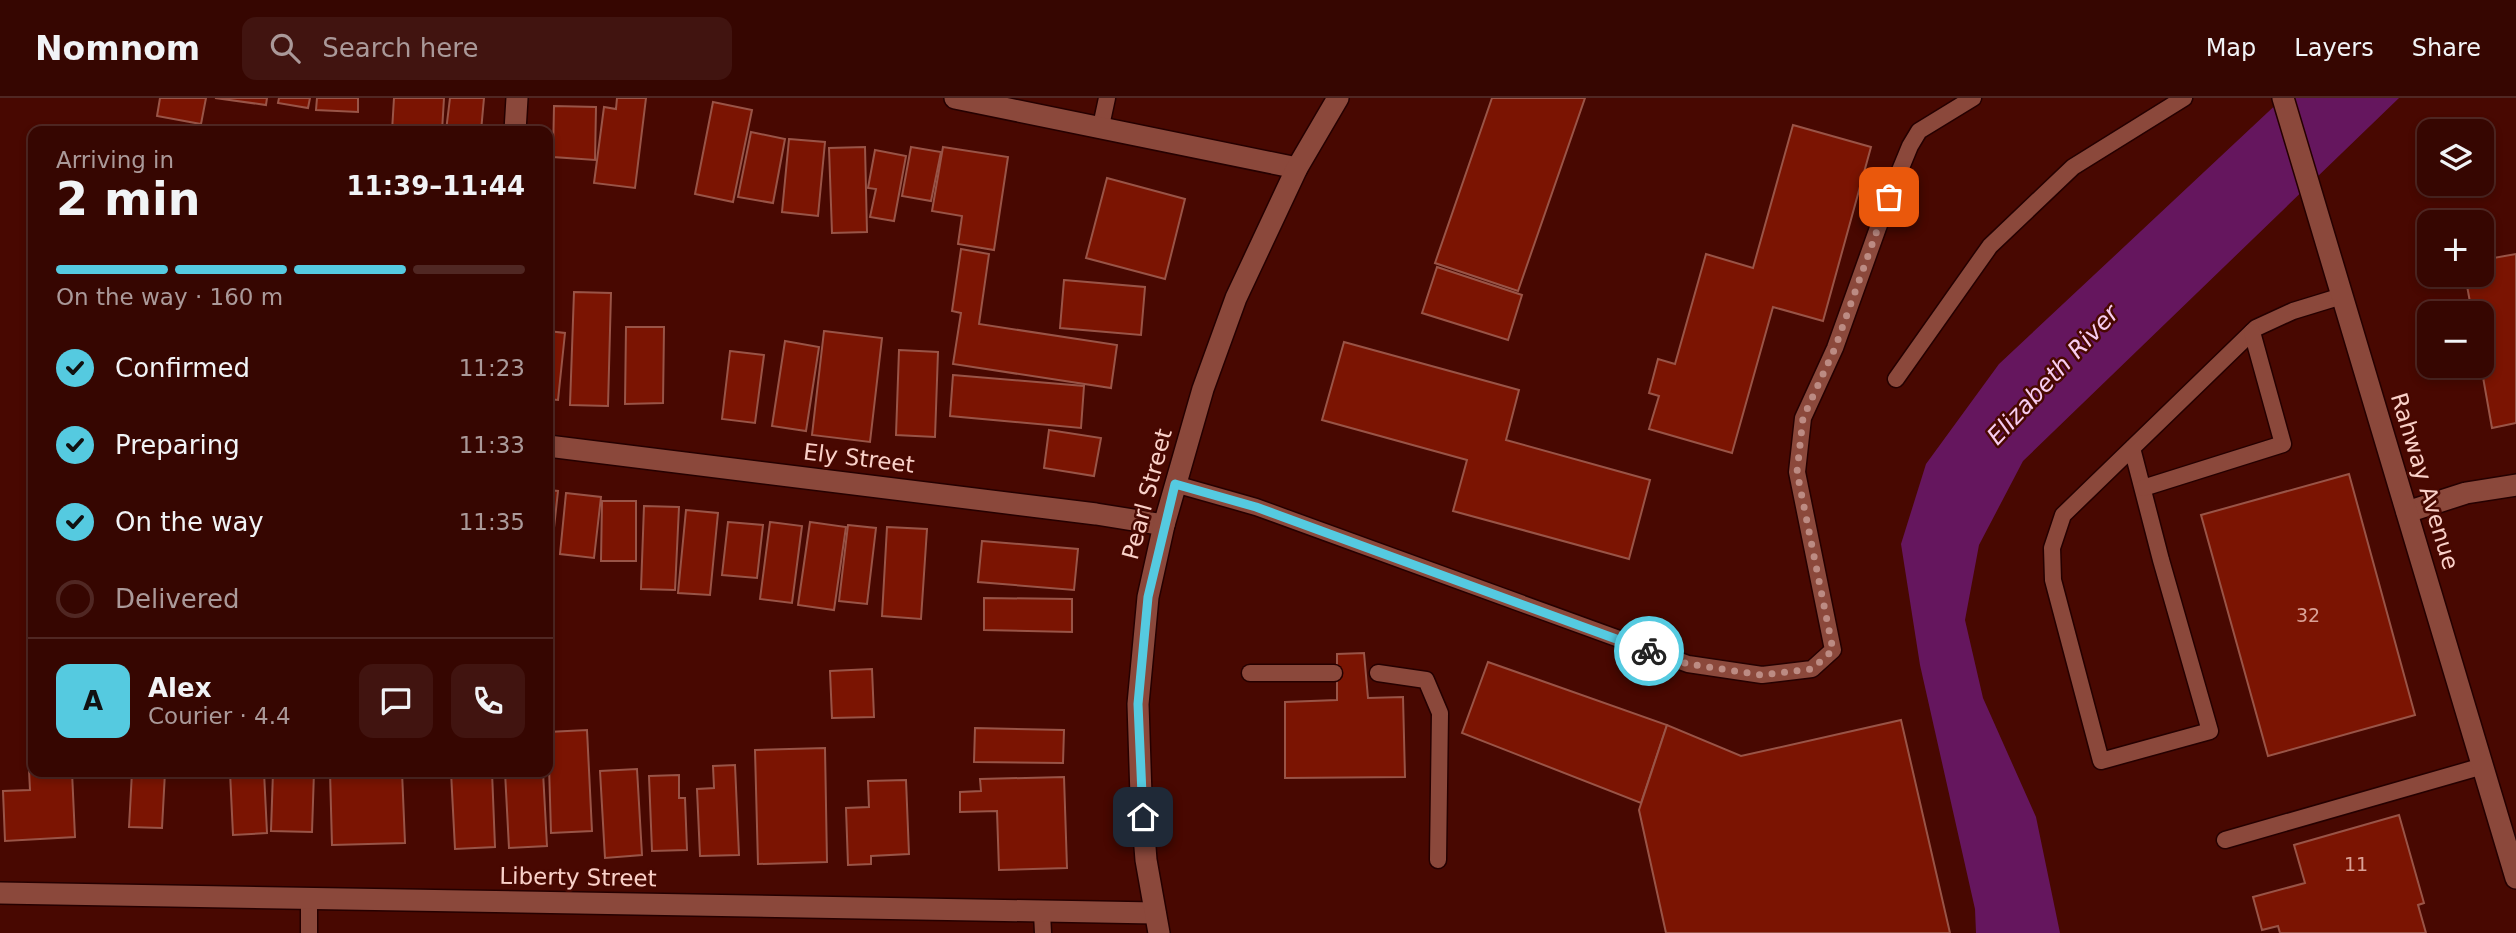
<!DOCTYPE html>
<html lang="en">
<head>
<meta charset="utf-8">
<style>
	:root { --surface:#360601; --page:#411410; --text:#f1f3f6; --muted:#a99; --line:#502723; --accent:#55cae0 }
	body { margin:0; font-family:"DejaVu Sans",sans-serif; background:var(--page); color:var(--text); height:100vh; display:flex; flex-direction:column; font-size:26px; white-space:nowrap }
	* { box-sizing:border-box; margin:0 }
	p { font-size:23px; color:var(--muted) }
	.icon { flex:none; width:38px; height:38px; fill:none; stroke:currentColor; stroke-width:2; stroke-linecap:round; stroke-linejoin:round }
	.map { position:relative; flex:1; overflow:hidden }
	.details { position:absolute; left:28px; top:28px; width:525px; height:651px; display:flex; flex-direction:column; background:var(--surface); border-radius:14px; box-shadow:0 4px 10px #0003,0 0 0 2px var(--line) }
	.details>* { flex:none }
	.fabs { position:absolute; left:2417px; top:21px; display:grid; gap:14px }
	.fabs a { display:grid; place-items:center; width:77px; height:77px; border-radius:14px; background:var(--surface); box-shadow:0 4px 10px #0003,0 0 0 2px var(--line); font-size:35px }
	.pin { position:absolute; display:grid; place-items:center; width:60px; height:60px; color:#fff; margin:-30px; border-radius:14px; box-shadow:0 4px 10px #0006 }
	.courier { position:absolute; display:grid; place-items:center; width:70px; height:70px; margin:-35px; border:5px solid #55cae0; border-radius:50%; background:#fff; color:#222; box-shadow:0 2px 9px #0007 }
	.summary em { font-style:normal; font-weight:700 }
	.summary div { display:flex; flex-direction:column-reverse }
	.summary { display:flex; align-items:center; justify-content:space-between; height:119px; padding:0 28px }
	h1 { font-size:46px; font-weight:700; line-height:52px }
	.bar { display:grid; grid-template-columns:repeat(4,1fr); gap:10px 7px; align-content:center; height:84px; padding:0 28px }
	.bar i { height:9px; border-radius:5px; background:var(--line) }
	.bar .active { background:var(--accent) }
	.bar p { grid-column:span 4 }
	.line { display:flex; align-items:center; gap:18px; padding:0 28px; border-top:2px solid var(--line) }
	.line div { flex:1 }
	.round { display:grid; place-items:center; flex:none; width:74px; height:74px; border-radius:14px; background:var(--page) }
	ol { padding:0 28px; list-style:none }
	li { display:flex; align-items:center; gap:21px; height:77px }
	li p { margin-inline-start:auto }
	li .icon { padding:7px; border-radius:50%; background:var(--accent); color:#111; stroke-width:4 }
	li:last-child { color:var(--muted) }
	li i { width:38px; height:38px; border:4px solid var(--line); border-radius:50% }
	header { display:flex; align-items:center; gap:42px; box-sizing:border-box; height:98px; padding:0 35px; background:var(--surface); border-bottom:2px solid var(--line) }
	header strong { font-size:33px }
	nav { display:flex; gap:38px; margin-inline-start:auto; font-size:24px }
	.search { width:490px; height:63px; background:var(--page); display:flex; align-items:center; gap:18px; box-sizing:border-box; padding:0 24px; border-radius:14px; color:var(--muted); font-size:26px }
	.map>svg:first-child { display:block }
</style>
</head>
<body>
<header>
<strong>Nomnom</strong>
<div class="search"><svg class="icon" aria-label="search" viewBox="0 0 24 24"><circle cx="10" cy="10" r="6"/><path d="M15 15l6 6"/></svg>Search here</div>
<nav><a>Map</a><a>Layers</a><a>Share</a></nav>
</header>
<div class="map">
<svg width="2516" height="835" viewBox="0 0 2516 835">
	<rect width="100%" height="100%" fill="#480801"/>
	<!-- water -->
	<polygon fill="#65165e" points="2283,0 2399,0 2023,363 1979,447 1965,522 1983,600 2036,719 2060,835 1976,835 1975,811 1920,567 1901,446 1926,366 1999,266"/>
	<!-- building -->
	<g fill="#7b1402" stroke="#995447" stroke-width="2">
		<polygon points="160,0 206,0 201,26 157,18"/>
		<polygon points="215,0 267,0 266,7"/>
		<polygon points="279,0 310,0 308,10 278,5"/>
		<polygon points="317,0 358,0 358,14 316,12"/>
		<polygon points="394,0 444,0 442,33 392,33"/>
		<polygon points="450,0 484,0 481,33 446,33"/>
		<polygon points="617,0 646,0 635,90 594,85 604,9 616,11"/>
		<polygon points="1492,0 1585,0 1518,193 1435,165"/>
		<polygon points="713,4 752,12 733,104 695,96"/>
		<polygon points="554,8 596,9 595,62 553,59"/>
		<polygon points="1793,27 1871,49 1823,223 1773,209 1732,355 1649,331 1659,298 1649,295 1658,261 1675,266 1706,156 1753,170"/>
		<polygon points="751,34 785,41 773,105 738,99"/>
		<polygon points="789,41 825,44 818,118 782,114"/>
		<polygon points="865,49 867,134 832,135 829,50"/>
		<polygon points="911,49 941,54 931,103 902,98"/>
		<polygon points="943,49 1008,59 994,152 958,146 962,118 932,113"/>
		<polygon points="875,52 906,58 894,123 870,119 876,91 868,90"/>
		<polygon points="1107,80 1185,101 1165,181 1086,160"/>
		<polygon points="961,151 989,156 979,226 1117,247 1111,290 953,266 961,215 952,213"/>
		<polygon points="2516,156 2516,325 2492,330 2481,268 2482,215 2472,215 2465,177 2482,177 2482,162"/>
		<polygon points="1437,169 1522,197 1508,242 1422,215"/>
		<polygon points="1064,182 1145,189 1141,237 1060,230"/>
		<polygon points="574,194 611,195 608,308 570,307"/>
		<polygon points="626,229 664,229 663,305 625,306"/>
		<polygon points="548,233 565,235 558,302 548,301"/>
		<polygon points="824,233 882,240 870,344 812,337"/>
		<polygon points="785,243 819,249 806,333 772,328"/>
		<polygon points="1344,244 1519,292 1506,342 1650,382 1629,461 1453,413 1467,362 1322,322"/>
		<polygon points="899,252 938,254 935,339 896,337"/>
		<polygon points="730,253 764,257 755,325 722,321"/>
		<polygon points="953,277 1084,288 1081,330 950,318"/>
		<polygon points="1049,332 1101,340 1094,378 1044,370"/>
		<polygon points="2349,376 2415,617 2268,658 2201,417"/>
		<polygon points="548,392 558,393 548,485"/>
		<polygon points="566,395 601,399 594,460 560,456"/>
		<polygon points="602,403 636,403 636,463 601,463"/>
		<polygon points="644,408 679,409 675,492 641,491"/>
		<polygon points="686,412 718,415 710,497 678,495"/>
		<polygon points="728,424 763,427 757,480 722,477"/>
		<polygon points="770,424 802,428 792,505 760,501"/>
		<polygon points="810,424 846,429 834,512 798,507"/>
		<polygon points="848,427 876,430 867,506 839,503"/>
		<polygon points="887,429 927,431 921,521 882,518"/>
		<polygon points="982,443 1078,451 1074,492 978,484"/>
		<polygon points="984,500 1072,501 1072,534 984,532"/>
		<polygon points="1364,555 1368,600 1403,599 1405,679 1285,680 1285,604 1337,602 1337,556"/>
		<polygon points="1488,564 1667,627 1641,705 1462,635"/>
		<polygon points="872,571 874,619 832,620 830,573"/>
		<polygon points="1901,622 1950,835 1666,835 1639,712 1667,627 1741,658"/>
		<polygon points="975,630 1064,632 1063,665 974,664"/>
		<polygon points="587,632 592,733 551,735 548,634"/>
		<polygon points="825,650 827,764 758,766 755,652"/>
		<polygon points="735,667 739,757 700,758 697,691 714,690 713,668"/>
		<polygon points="637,671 642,757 605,760 600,673"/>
		<polygon points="29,672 72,674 75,739 5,743 3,693 30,692"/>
		<polygon points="132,674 165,674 162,730 129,729"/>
		<polygon points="230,674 264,674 267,735 233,737"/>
		<polygon points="273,674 314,674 312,734 271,733"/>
		<polygon points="330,674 402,674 405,745 332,747"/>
		<polygon points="451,674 492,674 495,749 455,751"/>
		<polygon points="505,674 543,674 547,748 509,750"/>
		<polygon points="679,677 679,700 685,700 687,752 652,753 649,678"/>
		<polygon points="1064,679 1067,770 999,772 997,713 960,714 960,694 981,693 980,681"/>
		<polygon points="906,682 909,756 871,758 871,766 848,767 846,710 869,709 868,683"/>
		<polygon points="2399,717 2424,805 2418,807 2426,835 2280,835 2278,828 2262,832 2253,799 2305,785 2294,747"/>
	</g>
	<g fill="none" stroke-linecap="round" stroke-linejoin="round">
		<defs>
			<g id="lane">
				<polyline points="1101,28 1107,0"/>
				<polyline points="1896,281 1990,148 2073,69 2184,0"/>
				<polyline points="2132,350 2161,462 2210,633 2101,663 2053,482 2052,450 2063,417 2256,230 2293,213 2342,198"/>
				<polyline points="1175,386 1256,409 1688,566 1762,577 1812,571 1833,552 1797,374 1803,320 1835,250 1889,99 1910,48 1919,33 1973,0"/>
				<polyline points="2143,390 2283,346 2252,234"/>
				<polyline points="1250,575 1334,575"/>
				<polyline points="1378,575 1426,582 1440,615 1438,762"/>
				<polyline points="2225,742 2483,668"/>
				<polyline points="1042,815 1043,835"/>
				<polyline points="309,835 309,801"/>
			</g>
			<g id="street">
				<polyline points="955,0 1297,70"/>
				<polyline points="515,33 517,0"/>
				<polyline points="548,348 1096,416 1164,427"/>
				<polyline points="2407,414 2466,395 2516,387"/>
				<polyline points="0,795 1155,815"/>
			</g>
			<g id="secondary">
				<polyline points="2283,0 2516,780"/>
				<polyline points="1159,835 1146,762 1141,698 1138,606 1148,499 1164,427 1203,291 1236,200 1297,70 1338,0"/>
			</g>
		</defs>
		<!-- lane casing -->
		<use href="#lane" stroke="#250000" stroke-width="19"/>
		<!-- street casing -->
		<use href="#street" stroke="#250000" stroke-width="24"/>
		<!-- secondary casing -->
		<use href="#secondary" stroke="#250000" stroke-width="24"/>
		<!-- lane -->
		<use href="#lane" stroke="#8b483b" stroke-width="16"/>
		<!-- street -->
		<use href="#street" stroke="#8b483b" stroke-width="21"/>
		<!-- secondary -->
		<use href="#secondary" stroke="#8b483b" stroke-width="21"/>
	</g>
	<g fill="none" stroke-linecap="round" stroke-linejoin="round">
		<!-- done -->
		<polyline stroke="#bc8b83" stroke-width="7" stroke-dasharray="0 12.6" points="1649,553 1688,566 1762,577 1812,571 1833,552 1797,374 1803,320 1835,250 1889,99"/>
		<!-- route -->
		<polyline stroke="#55cae0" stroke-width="9" points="1143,719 1138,606 1148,499 1175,386 1256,409 1649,553"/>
	</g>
	<g text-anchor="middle" stroke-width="5" stroke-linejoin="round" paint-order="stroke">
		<!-- number labels -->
		<g font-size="19" fill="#daa297">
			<text x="2308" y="524">32</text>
			<text x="2356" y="773">11</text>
		</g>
		<!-- street labels -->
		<g font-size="23" fill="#fad1c9" stroke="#480801">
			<text transform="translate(859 360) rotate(7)" y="8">Ely Street</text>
			<text transform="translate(2425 383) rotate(73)" y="8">Rahway Avenue</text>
			<text transform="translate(1147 396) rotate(-75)" y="8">Pearl Street</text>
			<text transform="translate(578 779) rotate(1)" y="8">Liberty Street</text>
		</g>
		<!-- water labels -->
		<g font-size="24" font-style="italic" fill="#f7ccf0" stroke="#480801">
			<text transform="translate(2053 277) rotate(-47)" y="8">Elizabeth River</text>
		</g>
	</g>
</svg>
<div class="fabs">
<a><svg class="icon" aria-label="layers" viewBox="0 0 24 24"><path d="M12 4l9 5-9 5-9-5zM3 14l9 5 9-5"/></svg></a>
<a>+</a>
<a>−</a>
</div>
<div class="pin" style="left:1889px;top:99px;background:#ea580c"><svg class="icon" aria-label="bag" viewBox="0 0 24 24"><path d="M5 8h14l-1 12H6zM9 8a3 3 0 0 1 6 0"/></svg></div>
<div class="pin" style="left:1143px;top:719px;background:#1f2937"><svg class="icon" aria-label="home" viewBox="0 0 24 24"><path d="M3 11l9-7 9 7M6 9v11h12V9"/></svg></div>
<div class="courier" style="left:1649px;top:553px"><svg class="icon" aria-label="bike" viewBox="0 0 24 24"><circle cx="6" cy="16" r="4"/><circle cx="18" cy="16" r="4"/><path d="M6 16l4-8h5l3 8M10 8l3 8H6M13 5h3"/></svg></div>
<section class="details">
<div class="summary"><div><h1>2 min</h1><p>Arriving in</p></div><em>11:39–11:44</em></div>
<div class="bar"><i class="active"></i><i class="active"></i><i class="active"></i><i></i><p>On the way · 160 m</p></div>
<ol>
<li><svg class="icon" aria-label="check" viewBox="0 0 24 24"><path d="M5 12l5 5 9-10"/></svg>Confirmed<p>11:23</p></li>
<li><svg class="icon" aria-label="check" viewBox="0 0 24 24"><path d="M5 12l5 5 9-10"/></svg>Preparing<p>11:33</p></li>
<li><svg class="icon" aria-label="check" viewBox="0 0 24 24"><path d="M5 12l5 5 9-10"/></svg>On the way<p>11:35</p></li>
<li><i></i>Delivered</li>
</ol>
<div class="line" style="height:126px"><b class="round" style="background:var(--accent);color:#111">A</b><div><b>Alex</b><p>Courier · 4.4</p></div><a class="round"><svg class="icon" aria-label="chat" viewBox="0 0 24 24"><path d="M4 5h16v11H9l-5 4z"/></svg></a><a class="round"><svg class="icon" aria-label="phone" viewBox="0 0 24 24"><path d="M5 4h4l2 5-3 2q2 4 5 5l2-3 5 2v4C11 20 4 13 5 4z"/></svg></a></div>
</section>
</div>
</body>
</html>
